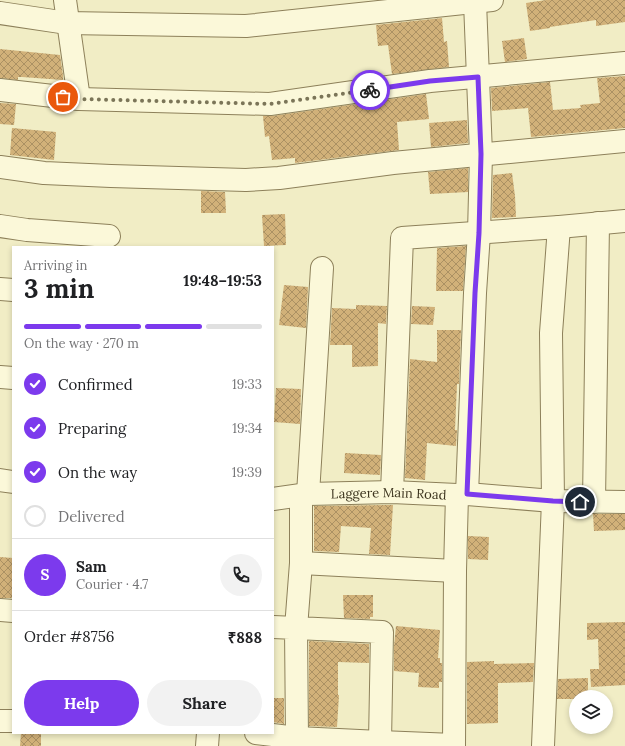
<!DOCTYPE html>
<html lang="en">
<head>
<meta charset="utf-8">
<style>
	:root { --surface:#fff; --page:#f2f2f2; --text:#202124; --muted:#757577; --line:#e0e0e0; --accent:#7c3aed }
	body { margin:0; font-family:Lora,serif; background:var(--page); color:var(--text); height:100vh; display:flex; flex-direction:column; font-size:15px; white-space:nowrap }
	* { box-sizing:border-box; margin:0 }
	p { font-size:13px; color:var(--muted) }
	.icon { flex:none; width:22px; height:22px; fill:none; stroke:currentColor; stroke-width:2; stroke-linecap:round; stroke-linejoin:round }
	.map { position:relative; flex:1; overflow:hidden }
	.details { position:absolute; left:12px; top:246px; width:262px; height:488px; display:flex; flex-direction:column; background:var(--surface); border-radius:0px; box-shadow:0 2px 6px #0003 }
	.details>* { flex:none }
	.fabs { position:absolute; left:569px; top:690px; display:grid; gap:8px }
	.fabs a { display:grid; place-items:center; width:44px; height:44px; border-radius:50%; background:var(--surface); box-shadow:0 2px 6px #0003; font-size:20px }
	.pin { position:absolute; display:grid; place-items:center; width:34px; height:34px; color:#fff; margin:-17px; border:2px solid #fff; border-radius:50%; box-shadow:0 1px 4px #0007 }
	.courier { position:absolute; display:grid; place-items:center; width:40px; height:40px; margin:-20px; border:3px solid #7c3aed; border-radius:50%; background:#fff; color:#222; box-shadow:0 1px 5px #0007 }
	.head em { font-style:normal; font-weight:700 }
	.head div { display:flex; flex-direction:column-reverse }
	.head { display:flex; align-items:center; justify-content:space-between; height:68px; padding:0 12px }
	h1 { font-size:26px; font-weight:700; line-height:30px }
	.bar { display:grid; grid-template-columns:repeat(4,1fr); gap:6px 4px; align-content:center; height:48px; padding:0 12px }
	.bar i { height:5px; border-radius:3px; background:var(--line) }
	.bar .current { background:var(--accent) }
	.bar p { grid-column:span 4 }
	.line { display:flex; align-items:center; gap:10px; padding:0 12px; border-top:1px solid var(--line) }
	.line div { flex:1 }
	.round { display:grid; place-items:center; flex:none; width:42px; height:42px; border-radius:21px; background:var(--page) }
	ol { padding:0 12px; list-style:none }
	li { display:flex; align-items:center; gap:12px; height:44px }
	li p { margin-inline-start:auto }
	li .icon { padding:4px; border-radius:50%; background:var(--accent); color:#fff; stroke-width:4 }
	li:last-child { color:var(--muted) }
	li i { width:22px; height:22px; border:2px solid var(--line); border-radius:50% }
	.primary-button { display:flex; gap:8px; margin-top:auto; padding:8px 12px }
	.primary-button a { flex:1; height:46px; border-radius:24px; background:var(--accent); color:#fff; font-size:16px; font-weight:700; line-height:46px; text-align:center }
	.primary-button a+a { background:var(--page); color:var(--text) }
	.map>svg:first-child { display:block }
</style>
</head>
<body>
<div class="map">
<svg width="625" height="746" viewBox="0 0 625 746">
	<defs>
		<pattern id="building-cross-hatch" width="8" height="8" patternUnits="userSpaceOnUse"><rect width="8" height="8" fill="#d1b179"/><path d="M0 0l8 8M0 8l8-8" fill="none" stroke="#ab9163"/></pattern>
	</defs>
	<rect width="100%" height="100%" fill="#f1edc5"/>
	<!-- building -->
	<g fill="url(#building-cross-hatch)">
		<polygon points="546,0 625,0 625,22 596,26 596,20 550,27 550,28 530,31 526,3"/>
		<polygon points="442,18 444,42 447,41 449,67 392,74 388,45 378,46 376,25"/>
		<polygon points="524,38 527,59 505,62 502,41"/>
		<polygon points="0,49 60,55 63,75 63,80 22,77 18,77 18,80 0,78"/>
		<polygon points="625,76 625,128 531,137 528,108 492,111 491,88 550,82 553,110 581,108 580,105 600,103 597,78"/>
		<polygon points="426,94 429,119 397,122 399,150 295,163 295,158 272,160 269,136 265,137 263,116 272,116"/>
		<polygon points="0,103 16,104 14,125 0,124"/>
		<polygon points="467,120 468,143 431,147 429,123"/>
		<polygon points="12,128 56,132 54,160 10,155"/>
		<polygon points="468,168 468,192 430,194 428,172"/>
		<polygon points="512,173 515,196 516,217 492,218 493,175"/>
		<polygon points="201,191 225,192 226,213 201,213"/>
		<polygon points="285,214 286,245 264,246 262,215"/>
		<polygon points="466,246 463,291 436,291 437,248"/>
		<polygon points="284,285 308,287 306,328 279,325"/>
		<polygon points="356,305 387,306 386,324 378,323 378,366 352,367 352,345 330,345 332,308 356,309"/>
		<polygon points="412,306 435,307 433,325 411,324"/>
		<polygon points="437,330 461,330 459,384 457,384 455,430 457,430 456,446 427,443 425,480 405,478 410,359 437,362"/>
		<polygon points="276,388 301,389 300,424 274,422"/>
		<polygon points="345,453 381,455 380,475 344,473"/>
		<polygon points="387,505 393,505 390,555 369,554 371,528 341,526 339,552 314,551 314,506"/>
		<polygon points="593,514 625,514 625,530 594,531"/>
		<polygon points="468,536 489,537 488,560 468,559"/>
		<polygon points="0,557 13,558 13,598 0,598"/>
		<polygon points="343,595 373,595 373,617 370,617 370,619 344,618"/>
		<polygon points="625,622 625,685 591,687 590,669 599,669 598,639 587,640 587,623"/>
		<polygon points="396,626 440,630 438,658 440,658 440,663 442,663 442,682 439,682 439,688 418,687 419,673 394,671 394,646"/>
		<polygon points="309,641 369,644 369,663 338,662 338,695 339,695 337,727 309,726"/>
		<polygon points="494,661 494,664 534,663 533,682 498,683 498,723 467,724 467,662"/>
		<polygon points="588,678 588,697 576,697 576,699 557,699 558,679"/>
		<polygon points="273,698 284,698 284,724 273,722"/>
		<polygon points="21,733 41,733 41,746 20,746"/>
	</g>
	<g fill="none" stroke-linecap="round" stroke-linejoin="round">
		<defs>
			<g id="minor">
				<polyline points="65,0 79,99"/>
				<polyline points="0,13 67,23 246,26 492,0"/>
				<polyline points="0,90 79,99 270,104 430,81 625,63"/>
				<polyline points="0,167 44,173 111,176 246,180 279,178 393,163 625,141"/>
				<polyline points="0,226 27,230 109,236"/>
				<polyline points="0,289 13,290"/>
				<polyline points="0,377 13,378"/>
				<polyline points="0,480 13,482"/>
				<polyline points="392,492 402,238 559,227 625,221"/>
				<polyline points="308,494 322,268"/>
				<polyline points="467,494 475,293 479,233 481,154 475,2"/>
				<polyline points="301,496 301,563 296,628 382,632 380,742"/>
				<path id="s1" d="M273,499L308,494L392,492L457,495L467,494L553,501L625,502"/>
				<polyline points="594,502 598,223"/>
				<polyline points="301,563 455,571"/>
				<polyline points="0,610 13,611"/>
				<polyline points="273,627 296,628 297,738"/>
				<polyline points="0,721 13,721"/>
				<polyline points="256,733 297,738 380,742 454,745"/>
				<polyline points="207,746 208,733"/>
				<polyline points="454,746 455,571 457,495"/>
				<polyline points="543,746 553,501 551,333 559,227"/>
			</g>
		</defs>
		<!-- minor casing -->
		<use href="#minor" stroke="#8d805a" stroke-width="24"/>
		<!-- minor -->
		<use href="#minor" stroke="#fbf8d9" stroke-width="22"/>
	</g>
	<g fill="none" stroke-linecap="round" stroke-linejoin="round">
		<!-- done -->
		<polyline stroke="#7b7558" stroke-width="4" stroke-dasharray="0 7.2" points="63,97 78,99 270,104 370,90"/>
		<!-- route -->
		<polyline stroke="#7c3aed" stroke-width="5" points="370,90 430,81 478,77 481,154 479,233 475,293 467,494 553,501 580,502"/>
	</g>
	<g text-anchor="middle" stroke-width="3.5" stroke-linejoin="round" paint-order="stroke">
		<!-- street labels -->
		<g font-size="13" fill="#3c341e" stroke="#f7f5d5">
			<text dy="5" stroke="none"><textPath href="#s1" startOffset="116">Laggere Main Road</textPath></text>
		</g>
	</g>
</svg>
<div class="fabs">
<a><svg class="icon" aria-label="layers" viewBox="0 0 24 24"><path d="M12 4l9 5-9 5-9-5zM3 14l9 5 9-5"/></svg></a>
</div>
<div class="pin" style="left:63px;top:97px;background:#ea580c"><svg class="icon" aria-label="bag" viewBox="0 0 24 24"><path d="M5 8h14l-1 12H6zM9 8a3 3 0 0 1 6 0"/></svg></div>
<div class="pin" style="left:580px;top:502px;background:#1f2937"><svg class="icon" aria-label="home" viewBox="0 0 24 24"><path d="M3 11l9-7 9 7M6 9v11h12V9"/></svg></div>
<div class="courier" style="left:370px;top:90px"><svg class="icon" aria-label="bike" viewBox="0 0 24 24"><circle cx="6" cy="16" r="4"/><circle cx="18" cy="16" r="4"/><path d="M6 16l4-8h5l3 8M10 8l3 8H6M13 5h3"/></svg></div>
<section class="details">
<div class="head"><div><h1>3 min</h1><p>Arriving in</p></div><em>19:48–19:53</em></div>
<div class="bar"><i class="current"></i><i class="current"></i><i class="current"></i><i></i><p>On the way · 270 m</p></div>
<ol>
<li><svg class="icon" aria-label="check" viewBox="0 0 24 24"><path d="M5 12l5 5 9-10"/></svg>Confirmed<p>19:33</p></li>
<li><svg class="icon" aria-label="check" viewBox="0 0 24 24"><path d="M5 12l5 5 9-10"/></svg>Preparing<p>19:34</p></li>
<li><svg class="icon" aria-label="check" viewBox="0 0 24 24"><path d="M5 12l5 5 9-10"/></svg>On the way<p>19:39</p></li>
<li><i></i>Delivered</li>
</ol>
<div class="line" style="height:72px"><b class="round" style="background:var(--accent);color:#fff">S</b><div><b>Sam</b><p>Courier · 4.7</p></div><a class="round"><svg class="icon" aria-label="phone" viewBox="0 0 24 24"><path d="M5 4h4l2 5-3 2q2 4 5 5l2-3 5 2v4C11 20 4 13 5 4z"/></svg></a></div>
<div class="line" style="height:52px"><div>Order #8756</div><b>₹888</b></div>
<div class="primary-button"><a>Help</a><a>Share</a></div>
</section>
</div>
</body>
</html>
